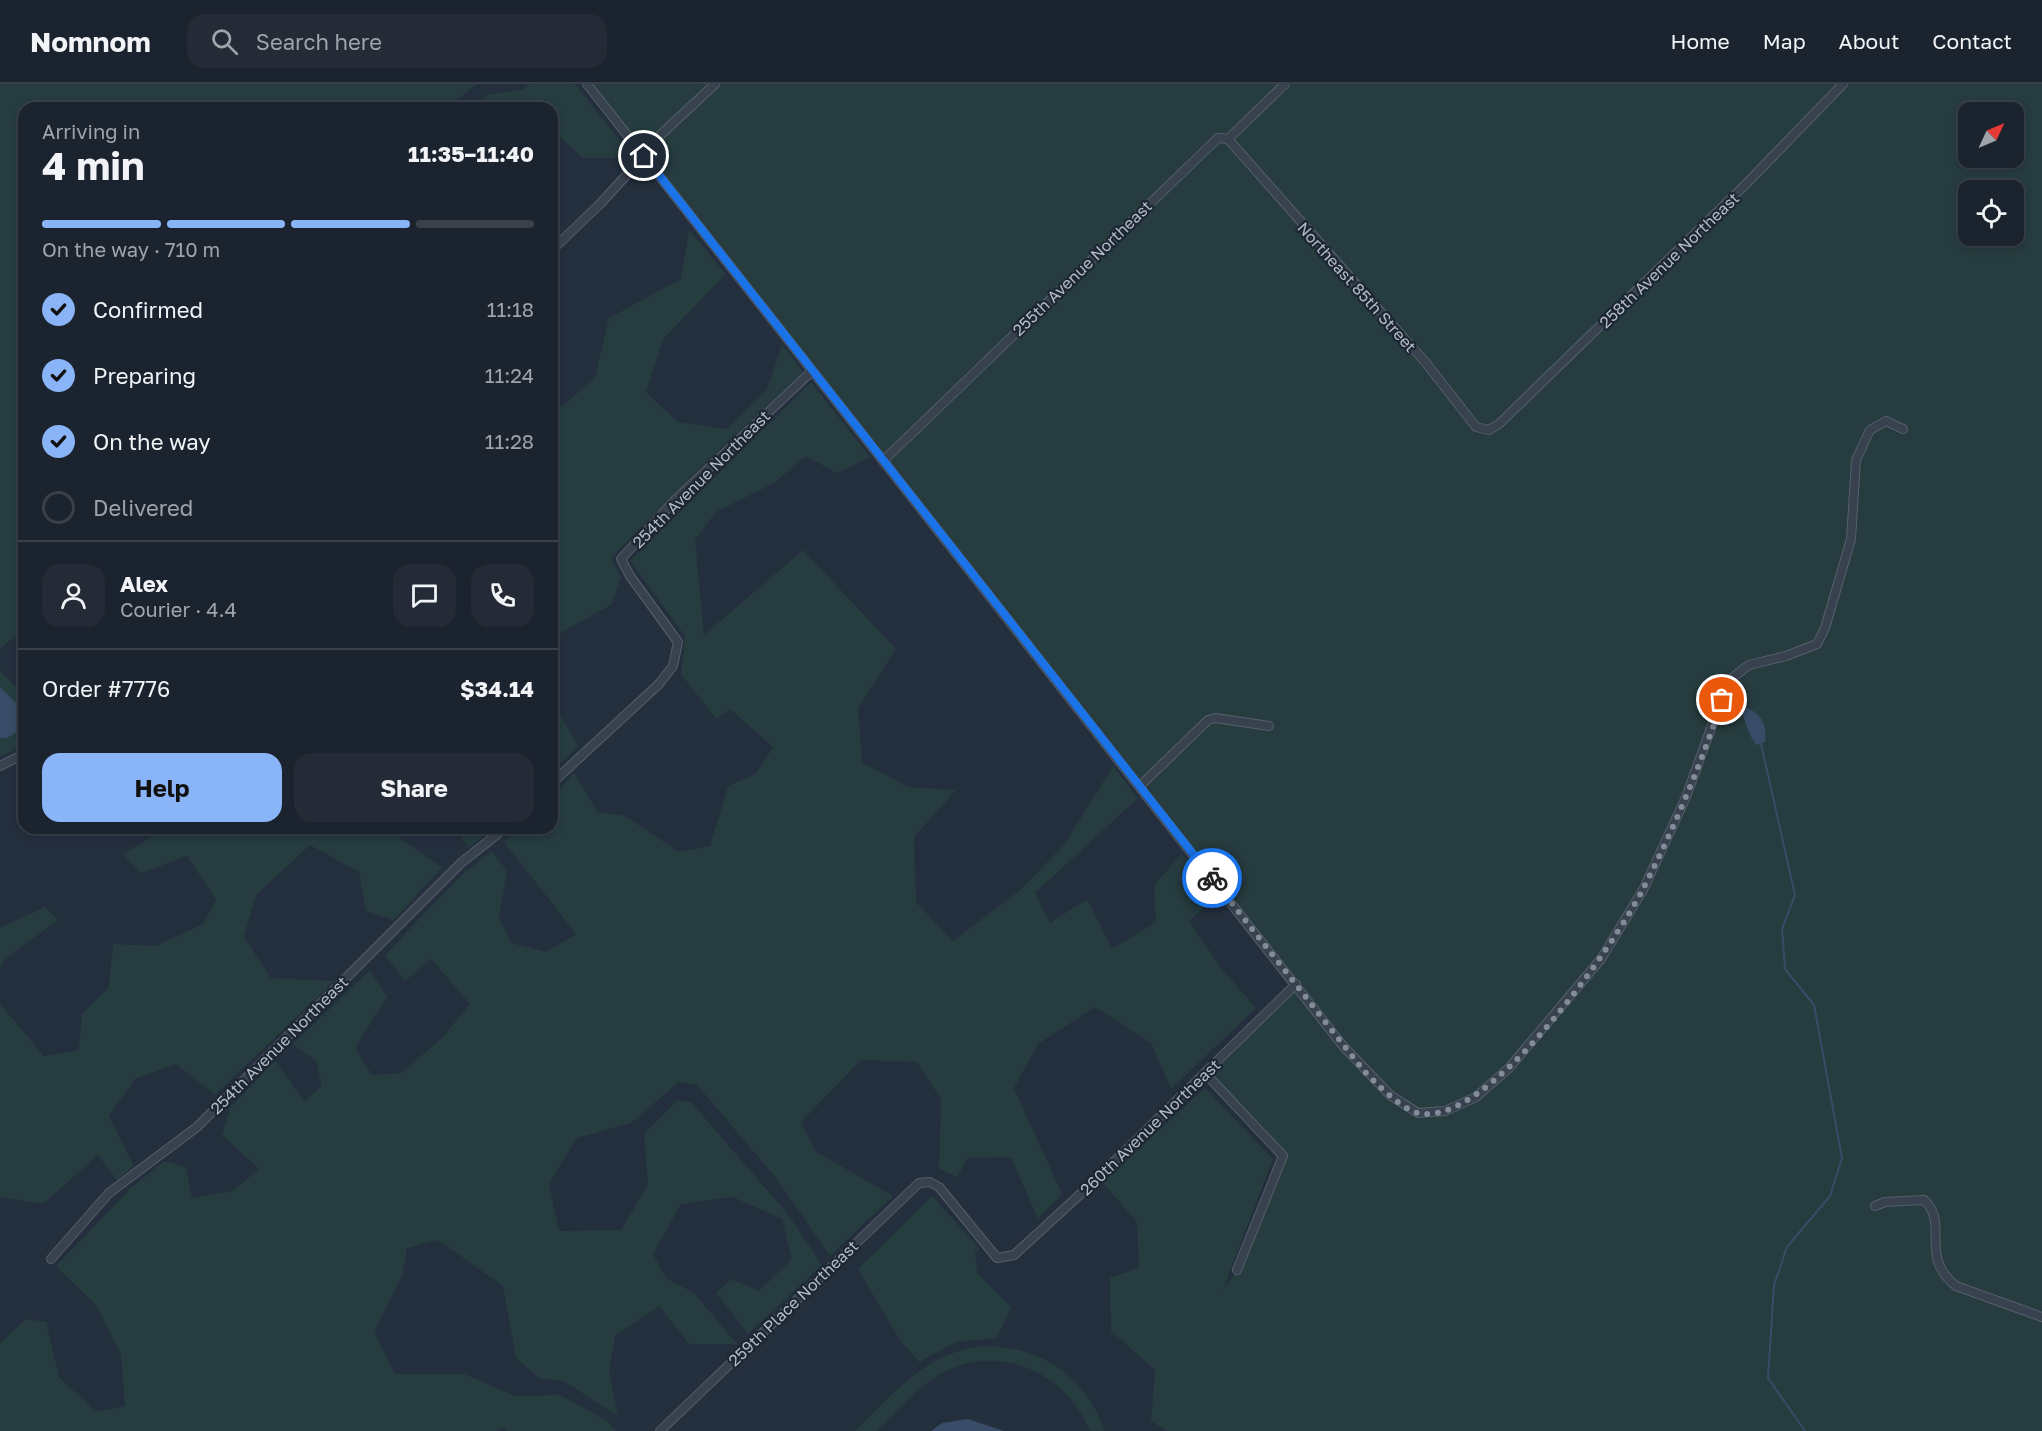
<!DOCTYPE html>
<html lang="en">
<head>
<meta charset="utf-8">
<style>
	:root { --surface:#1b232e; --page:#242b36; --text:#f1f3f6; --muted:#a0a4aa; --line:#39404a; --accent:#8ab4f8 }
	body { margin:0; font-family:"Golos Text",sans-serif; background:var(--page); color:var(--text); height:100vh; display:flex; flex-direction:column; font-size:22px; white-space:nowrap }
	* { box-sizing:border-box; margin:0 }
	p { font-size:20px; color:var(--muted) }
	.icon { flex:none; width:33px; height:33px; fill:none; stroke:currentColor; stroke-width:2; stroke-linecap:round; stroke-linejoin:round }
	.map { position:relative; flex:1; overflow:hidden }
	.details { position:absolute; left:18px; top:18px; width:540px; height:732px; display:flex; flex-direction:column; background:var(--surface); border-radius:18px; box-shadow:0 3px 9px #0003,0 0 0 2px var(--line) }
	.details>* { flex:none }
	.needle { width:39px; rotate:46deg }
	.fabs { position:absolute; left:1958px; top:18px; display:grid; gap:12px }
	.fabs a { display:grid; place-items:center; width:66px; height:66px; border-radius:12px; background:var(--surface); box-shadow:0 3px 9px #0003,0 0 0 2px var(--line); font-size:30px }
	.pin { position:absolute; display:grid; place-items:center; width:51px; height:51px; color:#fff; margin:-26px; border:3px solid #fff; border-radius:50%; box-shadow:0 2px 6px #0007 }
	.courier { position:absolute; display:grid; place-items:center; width:60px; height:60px; margin:-30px; border:4px solid #1a73e8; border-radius:50%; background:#fff; color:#222; box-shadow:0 2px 8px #0007 }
	.summary em { font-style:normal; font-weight:700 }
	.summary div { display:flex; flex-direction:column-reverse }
	.summary { display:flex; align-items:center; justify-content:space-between; height:102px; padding:0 24px }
	h1 { font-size:39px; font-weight:700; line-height:45px }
	.bar { display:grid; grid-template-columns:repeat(4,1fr); gap:9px 6px; align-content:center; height:72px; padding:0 24px }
	.bar i { height:8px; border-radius:4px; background:var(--line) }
	.bar .active { background:var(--accent) }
	.bar p { grid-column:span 4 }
	.line { display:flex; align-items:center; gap:15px; padding:0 24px; border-top:2px solid var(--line) }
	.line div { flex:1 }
	.round { display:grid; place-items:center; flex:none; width:63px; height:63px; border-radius:18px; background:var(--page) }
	ol { padding:0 24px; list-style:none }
	li { display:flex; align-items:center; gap:18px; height:66px }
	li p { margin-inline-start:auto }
	li .icon { padding:6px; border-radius:50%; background:var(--accent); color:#111; stroke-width:4 }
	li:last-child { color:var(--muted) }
	li i { width:33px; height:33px; border:3px solid var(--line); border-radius:50% }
	.action { display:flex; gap:12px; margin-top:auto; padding:12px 24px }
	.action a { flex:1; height:69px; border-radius:18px; background:var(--accent); color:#111; font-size:24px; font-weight:700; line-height:69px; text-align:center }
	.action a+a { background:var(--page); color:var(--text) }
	header { display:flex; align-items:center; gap:36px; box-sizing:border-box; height:84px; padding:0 30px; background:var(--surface); border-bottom:2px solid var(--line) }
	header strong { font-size:28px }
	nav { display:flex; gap:33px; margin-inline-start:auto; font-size:21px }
	.search { width:420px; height:54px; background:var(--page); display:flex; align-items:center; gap:15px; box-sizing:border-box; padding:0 21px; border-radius:18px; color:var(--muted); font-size:22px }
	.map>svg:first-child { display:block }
</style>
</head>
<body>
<header>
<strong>Nomnom</strong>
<div class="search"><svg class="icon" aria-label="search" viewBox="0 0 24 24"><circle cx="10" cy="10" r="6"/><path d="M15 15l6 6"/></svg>Search here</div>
<nav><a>Home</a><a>Map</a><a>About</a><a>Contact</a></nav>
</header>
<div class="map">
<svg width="2042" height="1347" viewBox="0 0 2042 1347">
	<rect width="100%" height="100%" fill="#242f3e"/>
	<!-- green -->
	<g fill="#263c3f" fill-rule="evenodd">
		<polygon points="0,0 477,0 446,24 24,24 24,544 0,565"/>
		<polygon points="529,0 575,0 634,74 583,74 560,53 552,56 552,24 471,24 487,11 524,5"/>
		<path d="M587,0H2042V1347H1167L1151,1337L1155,1286L1111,1247L1110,1194L1139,1184L1137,1138L1102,1098L1205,1004L1273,1075L1223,1206L1237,1186L1283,1072L1205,989L1296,900ZM1968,28H2013V74H1968ZM1968,106H2013V152H1968Z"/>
		<polygon points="689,146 726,190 663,255 646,308 678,338 727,345 767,306 782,260 803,288 703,381 611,474 621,493 612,520 552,554 552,317 562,322 595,294 609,234 681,195"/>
		<polygon points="811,298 870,373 837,389 806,372 774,399 716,428 695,456 704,551 803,466 896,565 858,624 862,678 908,703 956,706 914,753 916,818 953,857 1019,807 1064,761 1113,682 1138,714 1035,809 1050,839 1087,815 1112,865 1156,838 1154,801 1182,770 1216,813 1189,837 1221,884 1256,924 1171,1005 1151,959 1095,923 1038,960 1014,1004 1062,1110 1038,1135 1011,1073 968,1074 957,1093 939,1085 941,1015 917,978 861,976 801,1038 815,1067 893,1112 830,1172 776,1094 697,1001 679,998 631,1039 577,1054 549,1100 559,1147 621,1146 648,1101 644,1050 677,1016 691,1018 787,1129 822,1181 748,1250 716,1209 731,1195 759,1207 792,1175 782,1135 733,1113 681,1120 653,1170 666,1194 694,1209 737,1260 689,1260 659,1222 615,1252 609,1288 618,1332 565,1298 539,1294 516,1274 503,1202 438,1156 407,1164 402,1192 374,1247 395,1290 464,1290 516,1312 560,1311 606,1336 616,1347 507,1347 503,1343 497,1347 0,1347 0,1259 26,1235 46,1238 59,1293 96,1328 125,1322 121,1271 96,1221 56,1182 131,1104 164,1077 186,1083 192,1114 232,1107 259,1085 222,1051 230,1024 275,976 304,1017 322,1002 316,977 293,960 370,886 387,913 355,964 372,991 401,989 442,954 470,920 431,875 405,897 385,871 461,791 492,767 507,787 499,833 511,859 546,868 576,850 504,758 521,744 552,744 552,712 574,689 598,728 625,732 679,768 710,762 728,702 756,690 773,663 730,625 716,635 681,590 685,552 630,477"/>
		<polygon points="0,587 24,611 24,663 0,672"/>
		<polygon points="552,617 578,662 552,688"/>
		<polygon points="166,744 397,744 400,755 442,783 394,836 366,827 359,788 310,761 256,811 244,853 271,894 334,897 215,1011 176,980 135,995 109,1032 134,1082 117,1096 98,1071 43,1120 0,1113 0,920 44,972 79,966 82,930 109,903 113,860 156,862 203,840 216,815 187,772 141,789 123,771"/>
		<polygon points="455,744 492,744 469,764"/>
		<polygon points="45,823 58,836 5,875 0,884 0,844"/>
		<polygon points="932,1112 980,1165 975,1168 977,1189 1011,1223 997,1254 956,1258 919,1278 899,1255 858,1185"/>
		<path d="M981,1262C1040,1261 1085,1291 1105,1347H1090C1068,1291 1002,1259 946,1287C919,1301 898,1326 876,1347H855C896,1308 922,1271 981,1262Z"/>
	</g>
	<!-- water -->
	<g fill="#394c67">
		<polygon points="0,603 19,622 23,644 7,654 0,654"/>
		<path d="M1746,623C1762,631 1767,641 1765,658L1756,661C1750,653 1745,638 1742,628Z"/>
		<polygon points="968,1335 1004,1347 931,1347 942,1339"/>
	</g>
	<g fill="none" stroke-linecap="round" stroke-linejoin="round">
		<!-- stream -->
		<polyline stroke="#394c67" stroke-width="2" points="1761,660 1795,811 1782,845 1785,885 1814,921 1842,1074 1830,1112 1787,1163 1774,1201 1768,1294 1805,1347"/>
		<defs>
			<g id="street">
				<polyline points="587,0 1343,962 1390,1011 1418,1029 1445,1027 1476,1013 1509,984 1601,875 1643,806 1686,713 1728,597 1749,581 1786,572 1817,560 1825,544 1851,455 1856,376 1870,346 1886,337 1903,345"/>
				<polyline points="1228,55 1426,279 1476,343 1489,346 1499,340 1746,100 1843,0"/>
				<polyline points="641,69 715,0"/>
				<polyline points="552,166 600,120 644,72"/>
				<polyline points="883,377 1218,54 1228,55 1285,0"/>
				<polyline points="0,682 24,670"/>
				<polyline points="552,699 659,600 673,582 678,558 630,492 621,475 673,418 812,287"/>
				<polyline points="1140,702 1208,636 1215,634 1269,642"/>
				<polyline points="1205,989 1283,1072 1237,1186"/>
				<path d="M1875,1122L1885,1118L1924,1116C1950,1139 1918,1172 1956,1202L2042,1233"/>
				<polyline points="51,1175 109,1109 197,1043 461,779 505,744"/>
				<polyline points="660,1347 919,1099 930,1098 939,1103 997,1174 1014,1171 1086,1105 1296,900"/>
			</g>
		</defs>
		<!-- street casing -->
		<use href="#street" stroke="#565f6c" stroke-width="10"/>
		<!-- street -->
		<use href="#street" stroke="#38414e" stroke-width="8"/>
	</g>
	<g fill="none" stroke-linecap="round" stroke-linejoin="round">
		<!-- done -->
		<path stroke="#828b98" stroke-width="6" stroke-dasharray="0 10.8" d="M1212,794L1364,987C1377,1000 1401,1025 1418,1029C1488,1045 1615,860 1643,805C1674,744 1701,681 1722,616"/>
		<!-- route -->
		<polyline stroke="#1a73e8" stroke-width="8" points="644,72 1212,794"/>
	</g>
	<g text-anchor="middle" stroke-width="4.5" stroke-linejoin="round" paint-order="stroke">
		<!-- street labels -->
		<g font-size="16" fill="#b4bcc9" stroke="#1d2633">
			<text transform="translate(1669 176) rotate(-44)" y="6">258th Avenue Northeast</text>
			<text transform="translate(1082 184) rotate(-44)" y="6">255th Avenue Northeast</text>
			<text transform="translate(1357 203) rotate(48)" y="6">Northeast 85th Street</text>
			<text transform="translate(701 395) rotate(-45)" y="6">254th Avenue Northeast</text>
			<text transform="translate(279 961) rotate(-45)" y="6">254th Avenue Northeast</text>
			<text transform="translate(1150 1043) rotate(-44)" y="6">260th Avenue Northeast</text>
			<text transform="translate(793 1219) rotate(-44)" y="6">259th Place Northeast</text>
		</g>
	</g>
</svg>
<div class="fabs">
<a><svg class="needle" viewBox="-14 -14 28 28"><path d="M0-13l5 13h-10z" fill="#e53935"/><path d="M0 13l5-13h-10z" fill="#a0a4aa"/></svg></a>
<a><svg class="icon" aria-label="locate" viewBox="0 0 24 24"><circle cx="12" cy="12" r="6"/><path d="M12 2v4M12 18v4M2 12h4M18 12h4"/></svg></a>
</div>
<div class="pin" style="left:1722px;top:616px;background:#ea580c"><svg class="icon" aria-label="bag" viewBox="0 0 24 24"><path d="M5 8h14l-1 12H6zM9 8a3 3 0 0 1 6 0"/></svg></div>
<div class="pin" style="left:644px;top:72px;background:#1f2937"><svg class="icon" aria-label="home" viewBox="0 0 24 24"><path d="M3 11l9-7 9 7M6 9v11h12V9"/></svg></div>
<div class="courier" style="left:1212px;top:794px"><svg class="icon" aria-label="bike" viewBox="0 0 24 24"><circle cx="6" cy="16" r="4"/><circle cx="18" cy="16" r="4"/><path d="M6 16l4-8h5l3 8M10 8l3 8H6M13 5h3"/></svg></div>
<section class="details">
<div class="summary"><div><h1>4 min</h1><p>Arriving in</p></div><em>11:35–11:40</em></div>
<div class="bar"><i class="active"></i><i class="active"></i><i class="active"></i><i></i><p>On the way · 710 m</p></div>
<ol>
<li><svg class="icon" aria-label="check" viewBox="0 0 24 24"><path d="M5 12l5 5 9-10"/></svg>Confirmed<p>11:18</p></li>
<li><svg class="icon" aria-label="check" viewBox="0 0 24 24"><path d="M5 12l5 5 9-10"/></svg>Preparing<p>11:24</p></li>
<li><svg class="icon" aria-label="check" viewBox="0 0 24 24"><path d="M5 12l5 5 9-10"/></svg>On the way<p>11:28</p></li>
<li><i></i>Delivered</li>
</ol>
<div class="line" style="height:108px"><a class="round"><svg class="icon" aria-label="person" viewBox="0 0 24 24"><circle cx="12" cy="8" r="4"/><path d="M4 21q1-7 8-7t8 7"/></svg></a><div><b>Alex</b><p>Courier · 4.4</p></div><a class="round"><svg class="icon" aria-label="chat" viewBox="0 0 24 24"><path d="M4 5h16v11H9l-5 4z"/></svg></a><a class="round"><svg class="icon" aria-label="phone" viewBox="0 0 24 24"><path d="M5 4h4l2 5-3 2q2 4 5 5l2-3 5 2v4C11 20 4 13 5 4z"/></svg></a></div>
<div class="line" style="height:78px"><div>Order #7776</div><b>$34.14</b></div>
<div class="action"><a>Help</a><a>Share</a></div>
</section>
</div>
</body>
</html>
